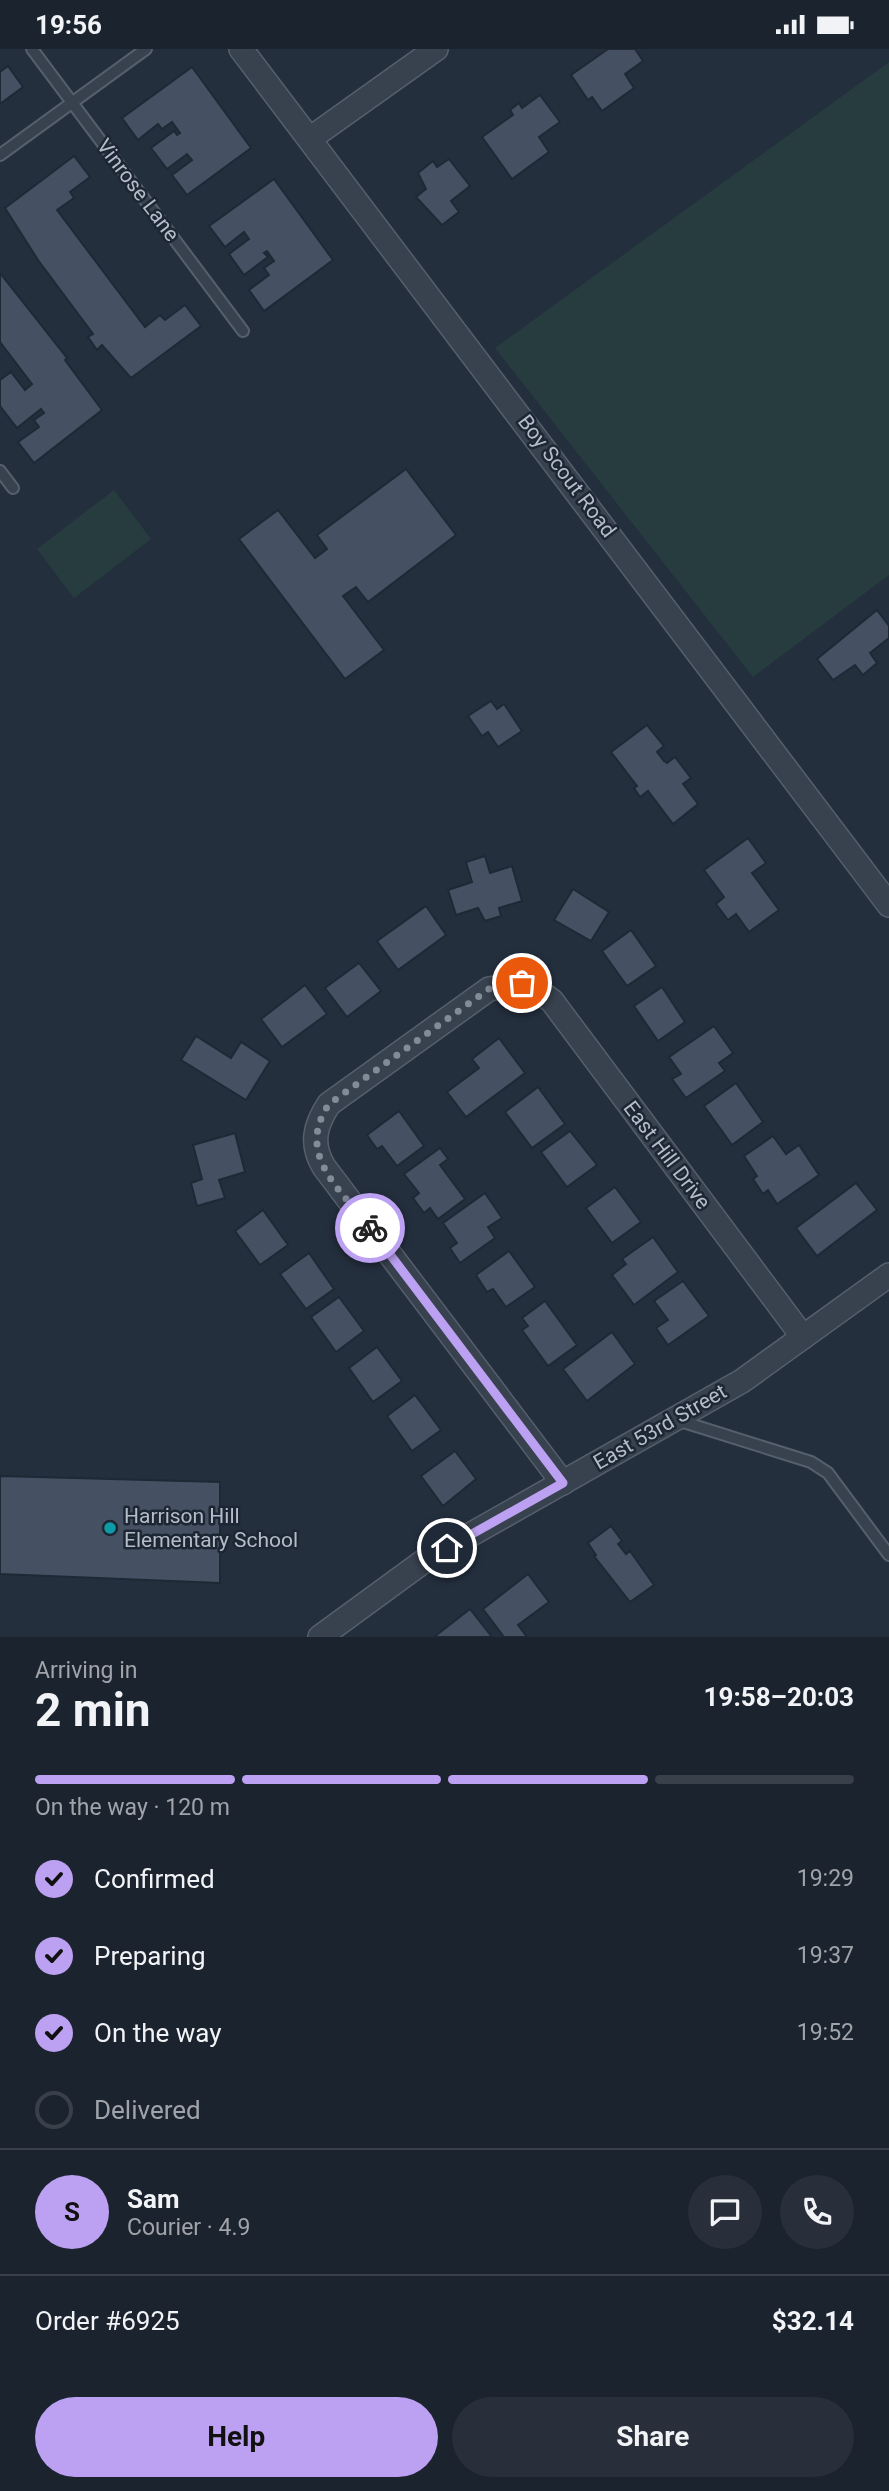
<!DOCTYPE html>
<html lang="en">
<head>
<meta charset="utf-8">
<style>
	:root { --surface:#1b232e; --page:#282f3a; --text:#f1f3f6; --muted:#a0a4aa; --line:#39404a; --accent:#bca0f2 }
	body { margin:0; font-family:Roboto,sans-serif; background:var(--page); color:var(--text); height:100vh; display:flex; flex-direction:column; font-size:26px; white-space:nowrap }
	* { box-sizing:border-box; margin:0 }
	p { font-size:23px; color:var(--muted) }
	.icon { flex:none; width:38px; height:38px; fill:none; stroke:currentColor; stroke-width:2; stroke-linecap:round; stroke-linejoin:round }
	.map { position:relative; height:1588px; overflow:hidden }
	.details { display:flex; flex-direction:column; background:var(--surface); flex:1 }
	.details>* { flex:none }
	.pin { position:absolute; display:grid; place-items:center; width:60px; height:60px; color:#fff; margin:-30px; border:4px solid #fff; border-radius:50%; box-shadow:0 2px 7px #0007 }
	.courier { position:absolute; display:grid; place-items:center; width:70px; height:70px; margin:-35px; border:5px solid #bca0f2; border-radius:50%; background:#fff; color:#222; box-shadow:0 2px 9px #0007 }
	.summary em { font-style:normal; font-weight:700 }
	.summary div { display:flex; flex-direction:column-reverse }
	.summary { display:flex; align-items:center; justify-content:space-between; height:119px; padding:0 35px }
	h1 { font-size:46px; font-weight:700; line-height:52px }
	.bar { display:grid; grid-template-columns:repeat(4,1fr); gap:10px 7px; align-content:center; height:84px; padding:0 35px }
	.bar i { height:9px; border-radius:5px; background:var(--line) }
	.bar .on { background:var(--accent) }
	.bar p { grid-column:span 4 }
	.line { display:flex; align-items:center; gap:18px; padding:0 35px; border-top:2px solid var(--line) }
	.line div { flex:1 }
	.round { display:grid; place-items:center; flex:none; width:74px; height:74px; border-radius:37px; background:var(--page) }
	ol { padding:0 35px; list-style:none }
	li { display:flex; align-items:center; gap:21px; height:77px }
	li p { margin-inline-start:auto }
	li .icon { padding:7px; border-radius:50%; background:var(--accent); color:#111; stroke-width:4 }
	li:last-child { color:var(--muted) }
	li i { width:38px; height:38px; border:4px solid var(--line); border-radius:50% }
	.action { display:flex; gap:14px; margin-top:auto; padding:14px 35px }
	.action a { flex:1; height:80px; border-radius:42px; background:var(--accent); color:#111; font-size:28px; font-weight:700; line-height:80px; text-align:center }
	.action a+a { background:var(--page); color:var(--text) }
	.status { display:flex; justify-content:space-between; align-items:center; height:49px; padding:0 35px; background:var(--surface); direction:ltr }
	.status svg { height:19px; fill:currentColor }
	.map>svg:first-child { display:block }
</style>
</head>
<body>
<div class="status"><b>19:56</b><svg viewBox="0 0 49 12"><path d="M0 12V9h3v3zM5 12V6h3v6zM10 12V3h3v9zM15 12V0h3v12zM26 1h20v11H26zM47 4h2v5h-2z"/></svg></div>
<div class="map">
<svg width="889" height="1588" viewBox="0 0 889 1588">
	<rect width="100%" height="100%" fill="#242f3e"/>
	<!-- green -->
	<g fill="#263c3f">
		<polygon points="889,13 889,526 753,628 495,299"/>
		<polygon points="114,441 151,490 74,549 37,500"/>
	</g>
	<!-- building -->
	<g fill="#455162" stroke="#1f2835" stroke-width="2">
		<polygon points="608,0 635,0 643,12 625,25 634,39 602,62 592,48 588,51 571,26"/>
		<polygon points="8,17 23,38 0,55 0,23"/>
		<polygon points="192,18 251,99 187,146 172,126 192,111 187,105 167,120 151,99 174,82 177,86 180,84 172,73 162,80 158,75 138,91 122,69"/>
		<polygon points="540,46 560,73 539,88 549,103 512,130 482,88 513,66 510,61 519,54 522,59"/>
		<polygon points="74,107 90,128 70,143 74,149 57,161 145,278 160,266 165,271 185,256 201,277 131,329 102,296 97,301 88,288 93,285 38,211 5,159"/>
		<polygon points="449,110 470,137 451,152 459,163 442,176 416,148 426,140 418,124 433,112 437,118"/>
		<polygon points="274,130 333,211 264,262 249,241 269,226 264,219 274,212 267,202 264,204 268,208 244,226 229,205 249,190 244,183 225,198 209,177"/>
		<polygon points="0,224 67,309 65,311 102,361 34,414 18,393 39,378 34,371 44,364 41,360 17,379 0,357 0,331 11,323 25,341 32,335 0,293"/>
		<polygon points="406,420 456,486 368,553 356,538 343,547 384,601 345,630 239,490 278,461 315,509 327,500 317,486"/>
		<polygon points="877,561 889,577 889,589 870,604 877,614 863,626 855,616 833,631 817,610"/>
		<polygon points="491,652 497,660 504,655 522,682 498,698 488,683 482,687 468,667"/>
		<polygon points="647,676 664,697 657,703 664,712 667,714 675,708 691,729 683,735 698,755 673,775 648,742 640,748 634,739 637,737 611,703"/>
		<polygon points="748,789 766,814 752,824 779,861 749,883 736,865 728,871 716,855 724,848 704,821"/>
		<polygon points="485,807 490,824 512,817 522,852 499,859 501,867 485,872 478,859 456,866 448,841 472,833 466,813"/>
		<polygon points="573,840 609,863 591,892 554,871"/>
		<polygon points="426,857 446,886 398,921 377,892"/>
		<polygon points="631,881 656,917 627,937 602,902"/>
		<polygon points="359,914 381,942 347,968 325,939"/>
		<polygon points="305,936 327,965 282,998 261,970"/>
		<polygon points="662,938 685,973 658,992 634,957"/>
		<polygon points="714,977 733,1004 719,1014 725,1022 686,1049 672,1030 681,1025 669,1008"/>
		<polygon points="196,987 231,1009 241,993 270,1012 246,1051 181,1011"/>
		<polygon points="499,989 525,1024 466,1068 447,1043 479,1019 472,1010"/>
		<polygon points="736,1034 763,1073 732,1096 704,1057"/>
		<polygon points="538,1038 565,1075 532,1099 505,1063"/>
		<polygon points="399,1062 424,1097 397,1117 382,1097 377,1100 367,1086"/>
		<polygon points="570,1082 597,1116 567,1138 541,1103"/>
		<polygon points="235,1084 245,1123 219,1131 225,1149 197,1157 191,1134 202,1130 193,1096"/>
		<polygon points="773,1087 786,1105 799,1096 819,1126 777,1155 768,1141 763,1145 753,1130 757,1127 744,1107"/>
		<polygon points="440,1099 448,1110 440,1116 465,1150 438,1170 430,1159 424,1164 413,1149 419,1144 404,1125"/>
		<polygon points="856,1134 877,1161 817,1207 796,1179"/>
		<polygon points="615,1138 641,1173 612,1194 586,1159"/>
		<polygon points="485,1144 502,1169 488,1178 495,1189 460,1214 450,1199 457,1194 443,1174"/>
		<polygon points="263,1161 288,1196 260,1216 235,1182"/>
		<polygon points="653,1188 678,1223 634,1256 612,1226 626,1215 622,1210"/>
		<polygon points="509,1202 535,1238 506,1258 493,1240 487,1243 476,1226"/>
		<polygon points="309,1204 334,1240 306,1260 280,1225"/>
		<polygon points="683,1232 709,1267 668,1296 656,1279 668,1271 654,1252"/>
		<polygon points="339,1248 364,1282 336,1303 311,1268"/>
		<polygon points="545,1252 577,1296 548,1317 522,1281 528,1277 522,1269"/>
		<polygon points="612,1283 635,1315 587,1352 563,1320"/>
		<polygon points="377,1298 402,1332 373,1353 349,1319"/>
		<polygon points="415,1346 441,1381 412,1402 387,1367"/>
		<polygon points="455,1402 476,1430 443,1457 421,1427"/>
		<polygon points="0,1427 220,1433 220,1534 0,1525"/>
		<polygon points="611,1477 622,1492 618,1495 626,1505 630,1502 654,1536 630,1553 594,1507 596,1506 588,1494"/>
		<polygon points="528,1525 549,1553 518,1576 527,1588 504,1588 483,1560"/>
		<polygon points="470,1560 492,1588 434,1588"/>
	</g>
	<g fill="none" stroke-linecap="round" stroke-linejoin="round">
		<defs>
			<g id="lane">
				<polyline points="32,0 243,282"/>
				<polyline points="0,106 146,0"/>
				<polyline points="0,422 13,439"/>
				<polyline points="677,1371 811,1413 828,1424 889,1506"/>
			</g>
			<g id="street">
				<polyline points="241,0 889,856"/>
				<polyline points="311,89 436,0"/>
				<path d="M563,1434L324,1118C310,1095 315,1076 329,1055L489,940L522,934L533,938L552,952L803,1288"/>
				<polyline points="320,1588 424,1512 742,1332 889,1226"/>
			</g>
		</defs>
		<!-- lane casing -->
		<use href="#lane" stroke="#565f6c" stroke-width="14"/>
		<!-- street casing -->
		<use href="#street" stroke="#565f6c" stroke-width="26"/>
		<!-- lane -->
		<use href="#lane" stroke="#38414e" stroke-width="10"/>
		<!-- street -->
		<use href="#street" stroke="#38414e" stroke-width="23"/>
	</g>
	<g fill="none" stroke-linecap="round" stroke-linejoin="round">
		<!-- done -->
		<path stroke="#828b98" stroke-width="7" stroke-dasharray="0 12.6" d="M370,1179C340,1139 295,1106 329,1055L489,940L522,934"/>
		<!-- route -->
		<polyline stroke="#bca0f2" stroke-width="9" points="370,1179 563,1434 447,1499"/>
	</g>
	<!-- markers -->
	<circle fill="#0f9aa8" stroke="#1d2633" stroke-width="2.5" cx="110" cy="1479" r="7"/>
	<g text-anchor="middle" stroke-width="5" stroke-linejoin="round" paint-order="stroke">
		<!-- street labels -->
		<g font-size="21" fill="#b4bcc9" stroke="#1d2633">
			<text transform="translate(138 141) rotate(53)" y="7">Vinrose Lane</text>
			<text transform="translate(567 427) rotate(53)" y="7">Boy Scout Road</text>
			<text transform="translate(667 1106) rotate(53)" y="7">East Hill Drive</text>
			<text transform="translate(660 1378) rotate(-30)" y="7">East 53rd Street</text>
		</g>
		<!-- poi labels -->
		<g font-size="21" fill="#b4bcc9" stroke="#1d2633" text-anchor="start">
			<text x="124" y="1474">Harrison Hill<tspan x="124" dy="24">Elementary School</tspan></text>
		</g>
	</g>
</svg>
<div class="pin" style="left:522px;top:934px;background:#ea580c"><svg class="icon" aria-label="bag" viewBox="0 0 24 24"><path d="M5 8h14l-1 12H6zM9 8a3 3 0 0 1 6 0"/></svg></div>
<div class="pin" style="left:447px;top:1499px;background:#1f2937"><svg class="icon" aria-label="home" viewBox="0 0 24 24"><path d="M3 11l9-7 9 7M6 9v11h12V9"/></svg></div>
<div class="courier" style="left:370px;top:1179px"><svg class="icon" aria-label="bike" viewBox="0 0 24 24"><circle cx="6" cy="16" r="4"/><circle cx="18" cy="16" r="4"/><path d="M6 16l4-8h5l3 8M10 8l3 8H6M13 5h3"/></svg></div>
</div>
<section class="details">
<div class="summary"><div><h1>2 min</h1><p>Arriving in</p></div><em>19:58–20:03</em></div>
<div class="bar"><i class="on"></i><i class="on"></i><i class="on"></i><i></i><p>On the way · 120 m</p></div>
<ol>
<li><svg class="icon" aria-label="check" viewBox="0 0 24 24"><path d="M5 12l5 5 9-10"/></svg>Confirmed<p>19:29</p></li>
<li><svg class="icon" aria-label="check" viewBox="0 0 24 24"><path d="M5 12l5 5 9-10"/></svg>Preparing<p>19:37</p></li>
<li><svg class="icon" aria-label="check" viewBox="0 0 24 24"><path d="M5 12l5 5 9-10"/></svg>On the way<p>19:52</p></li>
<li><i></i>Delivered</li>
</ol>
<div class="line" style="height:126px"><b class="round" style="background:var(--accent);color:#111">S</b><div><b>Sam</b><p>Courier · 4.9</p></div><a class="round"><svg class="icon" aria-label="chat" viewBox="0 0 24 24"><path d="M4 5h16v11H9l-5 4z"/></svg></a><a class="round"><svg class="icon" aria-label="phone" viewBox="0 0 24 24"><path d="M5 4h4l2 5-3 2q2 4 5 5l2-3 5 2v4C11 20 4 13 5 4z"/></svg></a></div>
<div class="line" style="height:91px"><div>Order #6925</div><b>$32.14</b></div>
<div class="action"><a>Help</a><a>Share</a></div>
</section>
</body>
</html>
